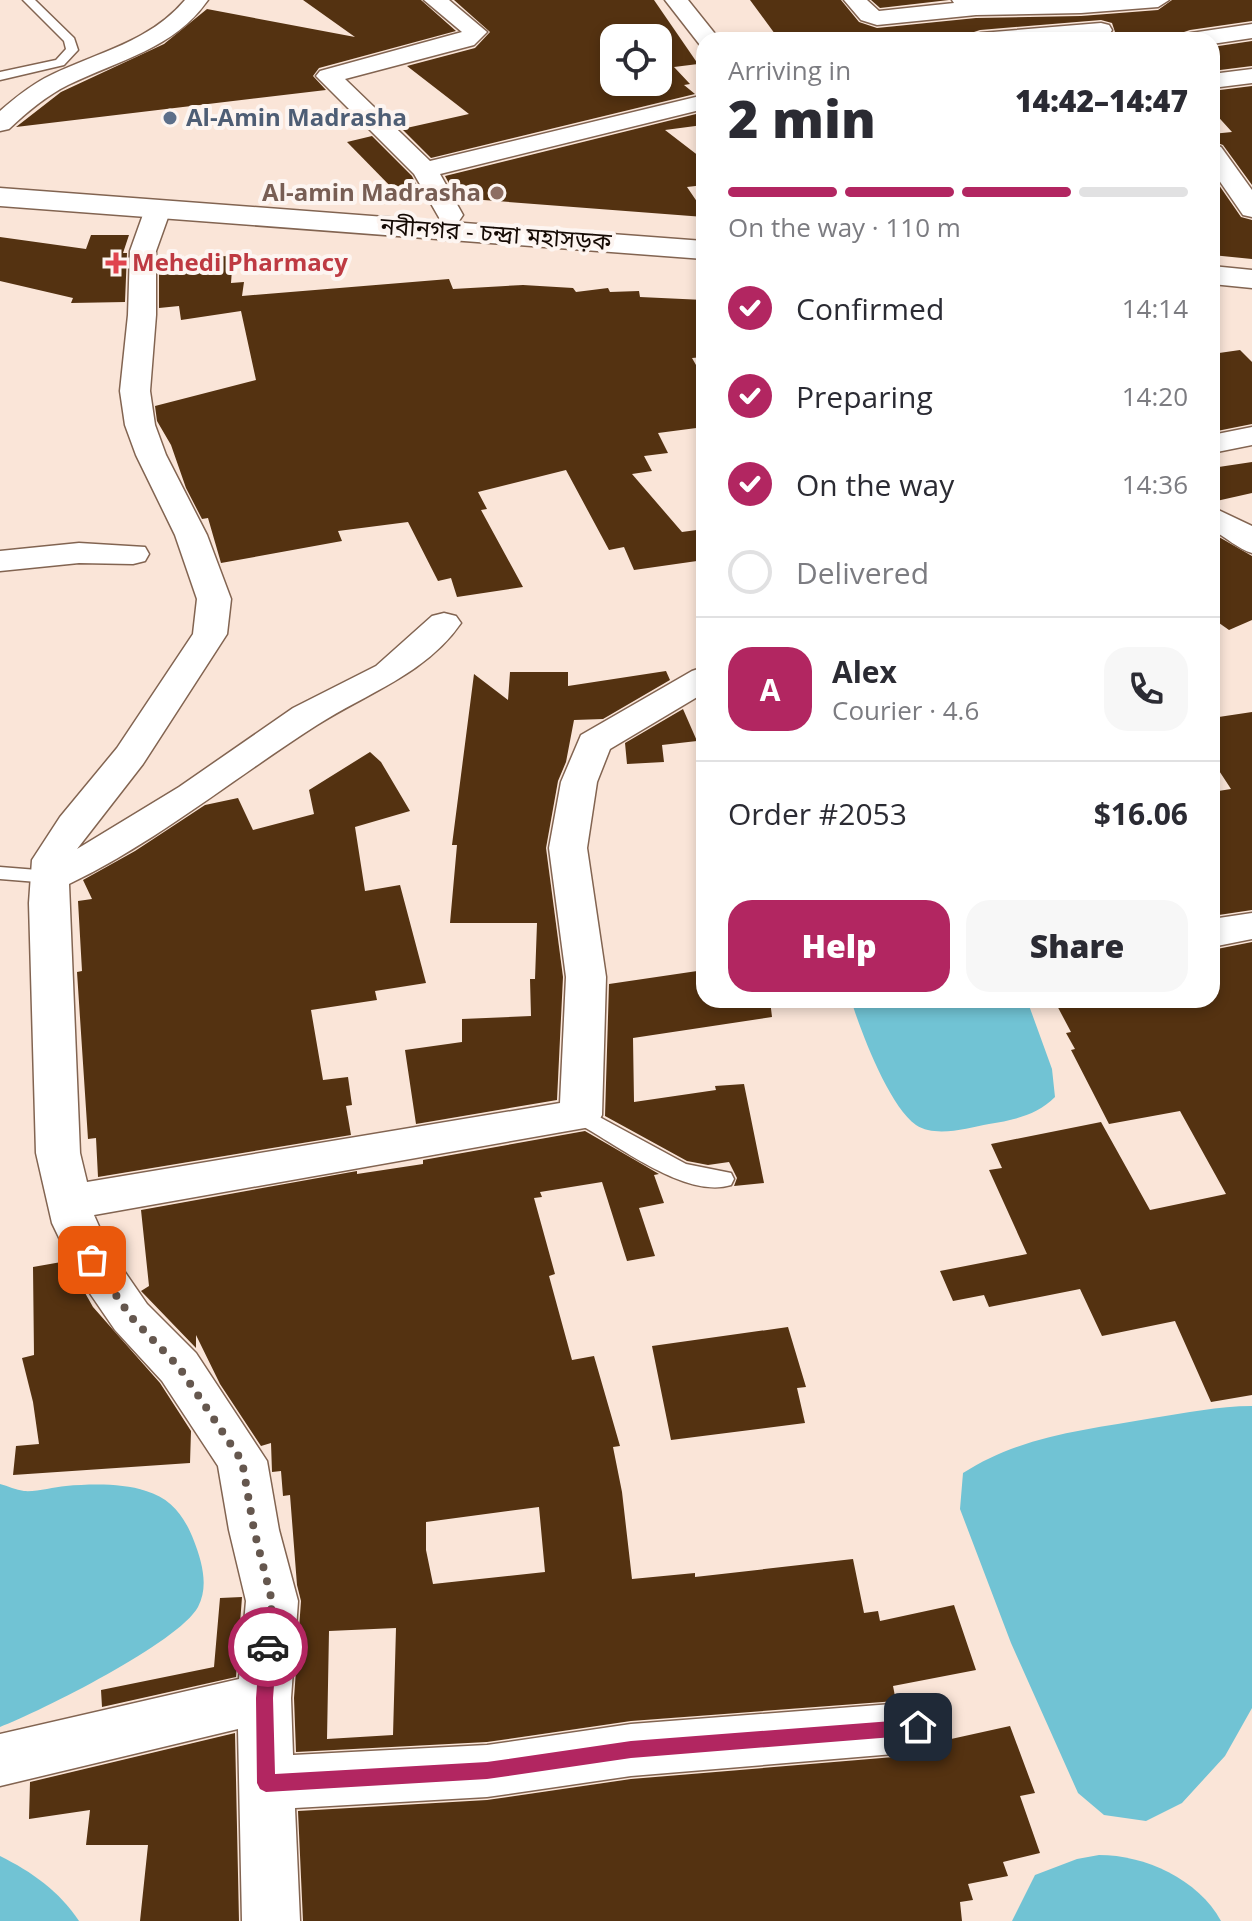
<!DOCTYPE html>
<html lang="en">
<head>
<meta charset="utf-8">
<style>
	:root { --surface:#fff; --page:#f7f7f7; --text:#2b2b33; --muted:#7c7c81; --line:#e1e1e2; --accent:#b22661 }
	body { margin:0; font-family:"Open Sans","Noto Sans Bengali",sans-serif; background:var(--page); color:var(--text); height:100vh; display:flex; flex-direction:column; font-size:30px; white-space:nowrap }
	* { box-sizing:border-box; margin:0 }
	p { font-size:26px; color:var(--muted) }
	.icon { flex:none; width:44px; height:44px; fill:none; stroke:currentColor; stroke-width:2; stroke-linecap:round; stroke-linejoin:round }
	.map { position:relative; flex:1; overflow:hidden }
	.details { position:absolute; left:696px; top:32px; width:524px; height:976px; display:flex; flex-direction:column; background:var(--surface); border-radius:24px; box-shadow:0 4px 12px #0003 }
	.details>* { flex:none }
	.controls { position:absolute; left:600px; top:24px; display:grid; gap:16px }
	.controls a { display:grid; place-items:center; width:72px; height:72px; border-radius:16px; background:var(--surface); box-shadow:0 4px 12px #0003; font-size:40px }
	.pin { position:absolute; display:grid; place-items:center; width:68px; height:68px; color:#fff; margin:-34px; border-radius:16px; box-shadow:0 4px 12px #0006 }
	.courier { position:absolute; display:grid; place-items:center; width:80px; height:80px; margin:-40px; border:6px solid #b22661; border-radius:50%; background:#fff; color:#222; box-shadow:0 2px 10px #0007 }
	.headline em { font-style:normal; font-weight:800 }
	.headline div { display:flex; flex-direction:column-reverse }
	.headline { display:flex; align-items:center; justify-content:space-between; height:136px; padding:0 32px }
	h1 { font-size:52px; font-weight:800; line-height:60px }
	.bar { display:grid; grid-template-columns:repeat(4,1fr); gap:12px 8px; align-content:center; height:96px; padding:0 32px }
	.bar i { height:10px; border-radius:6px; background:var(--line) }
	.bar .current { background:var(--accent) }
	.bar p { grid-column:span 4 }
	.line { display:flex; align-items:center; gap:20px; padding:0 32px; border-top:2px solid var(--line) }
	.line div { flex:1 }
	.round { display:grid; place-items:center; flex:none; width:84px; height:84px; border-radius:24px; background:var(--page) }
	ol { padding:0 32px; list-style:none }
	li { display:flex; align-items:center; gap:24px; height:88px }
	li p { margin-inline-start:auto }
	li .icon { padding:8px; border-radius:50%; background:var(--accent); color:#fff; stroke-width:4 }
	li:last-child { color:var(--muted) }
	li i { width:44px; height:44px; border:4px solid var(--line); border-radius:50% }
	.action { display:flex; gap:16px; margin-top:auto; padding:16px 32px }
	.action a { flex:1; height:92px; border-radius:24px; background:var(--accent); color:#fff; font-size:32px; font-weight:800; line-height:92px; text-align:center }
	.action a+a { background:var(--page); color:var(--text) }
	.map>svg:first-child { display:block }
</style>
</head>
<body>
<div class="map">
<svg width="1252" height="1921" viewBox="0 0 1252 1921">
	<rect width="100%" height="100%" fill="#fae5d8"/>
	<!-- water -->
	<g fill="#71c3d4">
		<path d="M851,1000H1027L1052,1069L1055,1097C1037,1115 1014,1120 989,1124C967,1128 936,1138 916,1125C889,1106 861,1032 851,1000Z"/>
		<path d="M1252,1406V1708L1225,1756L1182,1803L1146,1821L1104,1815L1078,1793L1011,1643L960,1509L963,1473C1022,1435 1086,1430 1153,1418C1186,1413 1218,1406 1252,1406Z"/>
		<path d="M0,1484C8,1486 16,1490 24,1491C37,1492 53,1487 66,1486C91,1484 122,1483 146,1491C171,1498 185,1517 194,1541C202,1562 209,1586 198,1607C178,1643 41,1711 0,1727Z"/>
		<path d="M1099,1855C1145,1855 1198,1879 1221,1921H1012L1035,1875L1077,1859Z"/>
		<path d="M0,1856C32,1872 59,1891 79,1921H0Z"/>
	</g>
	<!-- building -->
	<g fill="#543211" fill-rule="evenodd">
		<polygon points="303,0 421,0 456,31 319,68 313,76 326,90 16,127 61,92 164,44 207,9 355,37"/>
		<path d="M454,0H654L698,64L674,67L690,84L684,85L695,94L431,158L402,129L469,114L407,66L475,48L490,32ZM614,38H658V82H614Z"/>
		<polygon points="750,0 841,0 859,22 877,28 976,18 1081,16 1158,10 1172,0 1252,0 1252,21 1190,30 1181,33 1176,40 1091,40 1109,38 1115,32 1112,23 1101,20 980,30 971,33 966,40 867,40 863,36 789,40 784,33 775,34"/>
		<polygon points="871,0 949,0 880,8"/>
		<polygon points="1252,41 1252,66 1212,71 1212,47"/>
		<polygon points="1252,86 1252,185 1223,145 1212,141 1212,134 1232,132 1212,110 1212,91"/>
		<polygon points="696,114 703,125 665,130 704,160 704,185 687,187 704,212 704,217 457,198 445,176"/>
		<polygon points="372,136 412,176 422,195 396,192 347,142"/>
		<polygon points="1212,175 1241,217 1252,220 1252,259 1212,255"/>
		<polygon points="91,235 129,235 123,253 127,253 125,302 71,303 73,298 0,281 0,237 86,249"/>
		<polygon points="183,255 182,262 233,255 231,283 244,282 242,296 449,279 453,289 523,285 573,288 576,292 608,288 610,292 639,291 640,297 704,300 704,357 692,358 704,379 704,427 658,433 668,453 644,456 652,471 632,474 682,532 704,529 704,560 634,570 624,547 609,550 566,470 478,492 487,509 481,510 523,587 457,597 451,578 438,581 408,522 338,531 342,541 221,563 208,518 202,519 186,488 171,445 157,421 155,406 256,380 241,311 181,320 179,306 159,308 159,257"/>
		<polygon points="1240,350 1252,362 1252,424 1212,432 1212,354"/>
		<polygon points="1252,462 1252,493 1212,502 1212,468"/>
		<polygon points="1212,533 1252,556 1252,620 1229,630 1212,618"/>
		<polygon points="666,671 670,680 603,719 574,720 566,762 558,781 546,848 563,977 557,1100 416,1124 405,1050 462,1042 462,1019 531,1016 530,979 535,979 537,923 450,923 457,845 452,845 474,674 508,700 510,672 568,672 568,686"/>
		<polygon points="683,709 697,741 662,745 664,762 627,764 625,743"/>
		<polygon points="1252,712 1252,910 1212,916 1212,792 1231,789 1212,760 1212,718"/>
		<polygon points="370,752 381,762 410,811 355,827 365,891 400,885 426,983 375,991 377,1000 311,1010 323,1080 348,1077 352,1105 346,1106 351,1135 98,1177 96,1138 88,1139 77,972 82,971 78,901 92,899 83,880 135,851 205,805 238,798 253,830 314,814 309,790"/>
		<polygon points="1252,942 1252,1395 1211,1402 1175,1321 1102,1336 1080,1289 989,1307 984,1295 953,1301 940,1271 1027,1254 989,1170 1002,1168 991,1144 1101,1122 1150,1210 1226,1194 1180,1111 1109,1124 1071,1050 1075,1049 1066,1033 1071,1032 1054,1000 1212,1000 1212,950"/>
		<polygon points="704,970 704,1000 770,1000 772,1017 633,1038 634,1102 716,1090 715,1086 744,1084 764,1183 734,1186 737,1178 729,1162 708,1165 687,1161 605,1116 609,984"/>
		<path d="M585,1131L659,1174L654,1175L664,1203L639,1208L655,1256L627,1261L602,1182L540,1192L542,1197L534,1198L555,1274L549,1276L572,1360L594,1356L620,1446L613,1447L622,1492L632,1579L695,1573V1577L853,1559L864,1613L878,1611L880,1621L954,1605L976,1670L893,1686L896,1701L631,1721L487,1742L296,1752L294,1698L301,1601L297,1585L290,1495L283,1496L281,1471L272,1472L271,1443L261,1446L220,1384L196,1335V1348L141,1291L149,1286L141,1210L357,1171V1174L423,1164V1160ZM539,1507L545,1572L433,1584L426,1550V1522ZM396,1628L393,1735L327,1739L329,1631Z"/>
		<polygon points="67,1261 93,1307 160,1383 191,1431 190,1463 13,1475 16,1446 39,1444 33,1402 22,1358 34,1355 33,1267"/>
		<polygon points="788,1327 806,1387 797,1388 805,1423 671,1440 652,1346"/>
		<polygon points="242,1597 236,1677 102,1707 101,1690 214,1667 220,1598"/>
		<polygon points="1010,1726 1035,1793 1020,1796 1040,1853 1003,1862 1008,1876 968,1884 973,1900 960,1902 962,1921 303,1921 298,1811 487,1800 631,1779 918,1755 938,1748 942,1741"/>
		<polygon points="235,1733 239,1921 140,1921 148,1845 86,1845 90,1810 29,1819 30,1782"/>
	</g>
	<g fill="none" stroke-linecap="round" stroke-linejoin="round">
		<defs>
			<g id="lane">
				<polygon points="23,0 35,0 74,38 78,50 64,65 0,80 0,72 56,60 66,49 64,41"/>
				<polygon points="0,867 50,871 60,877 50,883 0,879"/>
				<path d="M581,1107L686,1164L731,1173L734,1179L731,1185C685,1200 613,1141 573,1121L570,1115L573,1109Z"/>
			</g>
			<g id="street">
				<path d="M185,0H208C174,49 119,60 68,85C46,96 27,112 9,129L0,131V111C16,97 32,84 51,75C98,52 150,42 185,0Z"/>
				<polygon points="424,0 449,0 487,32 474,45 345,79 430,161 704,95 704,109 440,174 463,215 459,221 441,221 414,174 316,76 320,71 462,32"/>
				<polygon points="665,0 688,0 720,40 704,40 704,46 700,45"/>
				<polygon points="844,0 867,0 879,11 954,3 952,0 1169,0 1158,7 1081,13 976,15 877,25 861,20"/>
				<polygon points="1101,23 1109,25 1112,30 1109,35 1064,40 969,40 973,35 981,33"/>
				<polygon points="1252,24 1252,38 1212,44 1212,40 1179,40 1183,35 1191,33"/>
				<polygon points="1252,69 1252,83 1212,88 1212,74"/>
				<polygon points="1212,144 1221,147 1252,190 1252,217 1243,215 1212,170"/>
				<path d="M158,201L167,203L171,209L156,251V315L150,391L155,425L166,455L207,535L231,599L227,634L143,764L77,849L179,787L293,708L376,666L432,616L444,613L456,616L461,623C426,674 367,693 317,725C234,778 158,841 69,884L80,1153L87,1182L560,1103L566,977L549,848L561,782L581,735L692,671L704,667V693L610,749L597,782L587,848L606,977L602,1115L596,1126L94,1215L109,1249L147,1304L196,1353L267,1461L279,1530L298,1601L291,1698L293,1755L487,1745L631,1724L918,1702L937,1709L945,1727L937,1745L918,1752L631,1776L487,1797L295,1808L300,1921H242L238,1729L0,1786V1734L239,1679L246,1601L229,1530L218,1466L162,1381L115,1330L76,1273L52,1223L36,1153L29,903L32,860L60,817L117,748L193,634L197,599L175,535L136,455L125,425L120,391L128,315L130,251L145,209L149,203Z"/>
				<polygon points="1252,427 1252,445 1212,453 1212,435"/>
				<path d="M1212,507L1252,526V553C1238,549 1226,537 1212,530Z"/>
				<polygon points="79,543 145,547 149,554 145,561 133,564 79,563 0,571 0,551"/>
				<polygon points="1252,913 1252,939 1212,947 1212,919"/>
			</g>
			<g id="highway">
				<polygon points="0,188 704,241 704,259 0,206"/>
				<polygon points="1212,266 1252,270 1252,288 1212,284"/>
			</g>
		</defs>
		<!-- lane casing -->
		<use href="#lane" stroke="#826451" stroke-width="3"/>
		<!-- street casing -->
		<use href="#street" stroke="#826451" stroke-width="3"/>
		<!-- highway casing -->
		<use href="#highway" stroke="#826451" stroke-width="3"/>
		<!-- lane -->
		<use href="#lane" fill="#fff" fill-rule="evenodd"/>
		<!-- street -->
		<use href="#street" fill="#fff" fill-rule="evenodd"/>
		<!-- highway -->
		<use href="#highway" fill="#fff" fill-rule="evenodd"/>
	</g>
	<!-- route -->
	<polygon fill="#b22661" points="268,1639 277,1647 273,1698 275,1774 487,1762 631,1741 918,1719 924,1721 927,1727 924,1733 918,1735 631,1758 487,1779 266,1792 260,1789 257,1783 256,1698 260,1647"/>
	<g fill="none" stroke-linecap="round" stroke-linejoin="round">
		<!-- done -->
		<polyline stroke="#65574e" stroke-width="8" stroke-dasharray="0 14.4" points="92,1260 131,1317 179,1367 242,1461 254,1530 272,1601 268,1647"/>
	</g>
	<!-- markers -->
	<circle fill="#5c6f8a" stroke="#fdf5f1" stroke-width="3" cx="170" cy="118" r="8"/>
	<circle fill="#8d6e63" stroke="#fdf5f1" stroke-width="3" cx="497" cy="193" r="8"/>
	<path fill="#e0444e" stroke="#fdf5f1" stroke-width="3" d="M112 251h8v8h8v8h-8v8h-8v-8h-8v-8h8z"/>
	<g text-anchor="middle" stroke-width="8" stroke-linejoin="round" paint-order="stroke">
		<!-- far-service labels -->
		<g font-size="24" font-weight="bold" fill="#4e5e75" stroke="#fdf5f1" text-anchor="start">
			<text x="186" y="126">Al-Amin Madrasha</text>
		</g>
		<!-- far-education labels -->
		<g font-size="24" font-weight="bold" fill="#785e54" stroke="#fdf5f1" text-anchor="end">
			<text x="481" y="201">Al-amin Madrasha</text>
		</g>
		<!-- far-street labels -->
		<g font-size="24" fill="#150a04" stroke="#fdf5f1">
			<text transform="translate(496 234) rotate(4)" y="8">নবীনগর - চন্দ্রা মহাসড়ক</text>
		</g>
		<!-- far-health labels -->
		<g font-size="24" font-weight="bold" fill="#be3a42" stroke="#fdf5f1" text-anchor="start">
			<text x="132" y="271">Mehedi Pharmacy</text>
		</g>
	</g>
</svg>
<div class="controls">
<a><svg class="icon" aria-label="locate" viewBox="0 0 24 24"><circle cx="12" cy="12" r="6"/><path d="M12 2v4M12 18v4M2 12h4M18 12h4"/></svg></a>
</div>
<div class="pin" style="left:92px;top:1260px;background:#ea580c"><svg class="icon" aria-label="bag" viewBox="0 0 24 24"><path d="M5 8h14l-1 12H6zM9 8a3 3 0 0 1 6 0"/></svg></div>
<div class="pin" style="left:918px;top:1727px;background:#1f2937"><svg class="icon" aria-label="home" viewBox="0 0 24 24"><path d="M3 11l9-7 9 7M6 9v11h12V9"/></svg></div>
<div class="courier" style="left:268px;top:1647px"><svg class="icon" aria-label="car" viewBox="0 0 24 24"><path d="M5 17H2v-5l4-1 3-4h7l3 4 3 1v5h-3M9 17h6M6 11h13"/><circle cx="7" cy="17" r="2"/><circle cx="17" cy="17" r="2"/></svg></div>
<section class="details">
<div class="headline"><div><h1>2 min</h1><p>Arriving in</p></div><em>14:42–14:47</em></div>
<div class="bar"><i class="current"></i><i class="current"></i><i class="current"></i><i></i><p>On the way · 110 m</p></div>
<ol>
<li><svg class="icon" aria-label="check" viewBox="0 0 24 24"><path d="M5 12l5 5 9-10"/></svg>Confirmed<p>14:14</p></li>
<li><svg class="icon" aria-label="check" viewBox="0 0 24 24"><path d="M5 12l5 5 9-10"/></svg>Preparing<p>14:20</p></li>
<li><svg class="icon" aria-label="check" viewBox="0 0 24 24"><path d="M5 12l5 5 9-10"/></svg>On the way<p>14:36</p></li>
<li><i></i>Delivered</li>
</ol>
<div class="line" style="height:144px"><b class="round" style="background:var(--accent);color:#fff">A</b><div><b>Alex</b><p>Courier · 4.6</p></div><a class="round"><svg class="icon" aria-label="phone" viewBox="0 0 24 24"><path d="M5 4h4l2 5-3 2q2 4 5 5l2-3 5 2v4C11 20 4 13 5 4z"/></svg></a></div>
<div class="line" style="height:104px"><div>Order #2053</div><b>$16.06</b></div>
<div class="action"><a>Help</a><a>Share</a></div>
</section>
</div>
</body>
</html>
